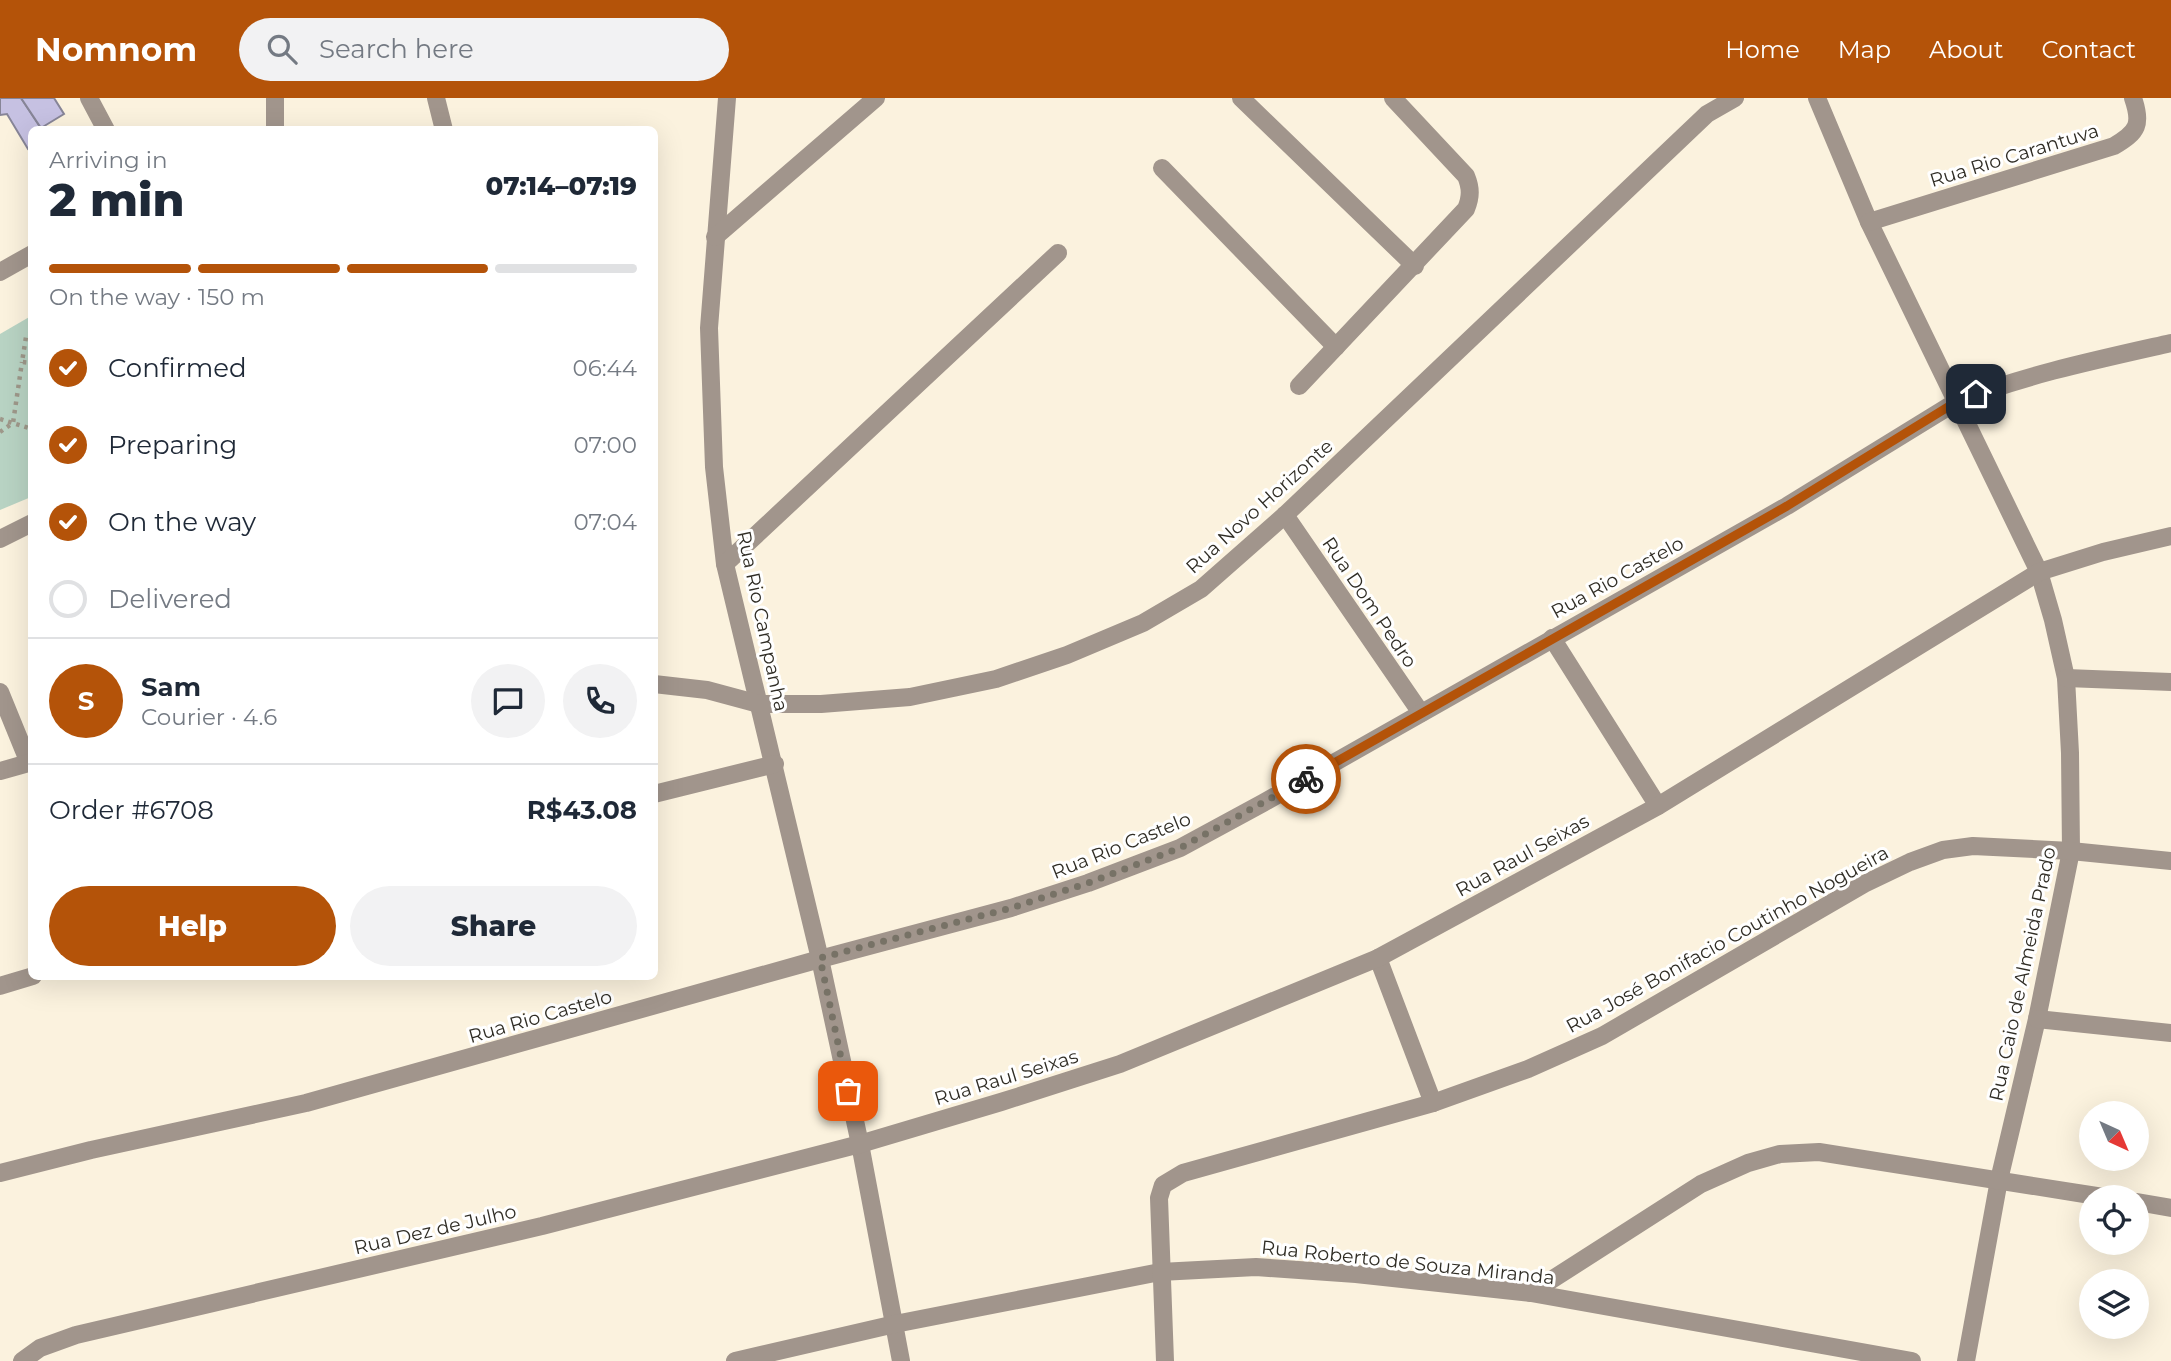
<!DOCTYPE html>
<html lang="en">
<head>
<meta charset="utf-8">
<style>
	:root { --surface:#fff; --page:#f2f2f3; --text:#1f2937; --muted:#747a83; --line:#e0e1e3; --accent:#b45309 }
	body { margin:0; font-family:Montserrat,sans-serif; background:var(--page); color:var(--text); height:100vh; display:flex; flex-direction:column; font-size:26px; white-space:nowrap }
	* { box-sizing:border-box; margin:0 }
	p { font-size:23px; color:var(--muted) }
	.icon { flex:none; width:38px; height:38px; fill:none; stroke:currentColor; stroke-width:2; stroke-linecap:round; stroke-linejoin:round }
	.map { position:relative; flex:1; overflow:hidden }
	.drawer { position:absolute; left:28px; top:28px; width:630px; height:854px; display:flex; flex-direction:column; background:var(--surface); border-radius:10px; box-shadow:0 7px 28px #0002 }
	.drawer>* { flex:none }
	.needle { width:46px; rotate:136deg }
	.buttons { position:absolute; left:2079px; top:1003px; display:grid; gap:14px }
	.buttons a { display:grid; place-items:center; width:70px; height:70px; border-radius:50%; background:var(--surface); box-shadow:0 7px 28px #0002; font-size:35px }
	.pin { position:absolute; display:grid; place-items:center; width:60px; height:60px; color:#fff; margin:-30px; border-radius:14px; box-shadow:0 4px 10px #0006 }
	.courier { position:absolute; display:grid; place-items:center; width:70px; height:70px; margin:-35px; border:5px solid #b45309; border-radius:50%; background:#fff; color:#222; box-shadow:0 2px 9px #0007 }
	.summary em { font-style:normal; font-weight:800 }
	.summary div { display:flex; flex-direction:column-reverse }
	.summary { display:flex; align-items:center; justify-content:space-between; height:119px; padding:0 21px }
	h1 { font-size:46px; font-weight:800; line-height:52px }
	.bar { display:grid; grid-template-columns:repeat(4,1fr); gap:10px 7px; align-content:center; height:84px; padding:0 21px }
	.bar i { height:9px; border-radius:5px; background:var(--line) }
	.bar .current { background:var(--accent) }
	.bar p { grid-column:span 4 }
	.line { display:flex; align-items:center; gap:18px; padding:0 21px; border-top:2px solid var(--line) }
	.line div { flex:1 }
	.round { display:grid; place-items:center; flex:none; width:74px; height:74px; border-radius:37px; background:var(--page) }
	ol { padding:0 21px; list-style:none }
	li { display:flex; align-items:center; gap:21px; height:77px }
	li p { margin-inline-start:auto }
	li .icon { padding:7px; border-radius:50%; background:var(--accent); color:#fff; stroke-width:4 }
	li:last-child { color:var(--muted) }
	li i { width:38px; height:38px; border:4px solid var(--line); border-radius:50% }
	.cta { display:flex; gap:14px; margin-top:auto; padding:14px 21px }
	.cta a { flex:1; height:80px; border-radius:42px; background:var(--accent); color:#fff; font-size:28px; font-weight:800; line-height:80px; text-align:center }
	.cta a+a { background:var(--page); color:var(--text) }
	header { display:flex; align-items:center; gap:42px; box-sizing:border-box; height:98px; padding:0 35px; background:var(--accent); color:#fff }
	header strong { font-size:33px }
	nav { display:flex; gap:38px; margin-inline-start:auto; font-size:24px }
	.search { width:490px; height:63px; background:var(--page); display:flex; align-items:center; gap:18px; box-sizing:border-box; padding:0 24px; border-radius:38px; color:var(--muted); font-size:26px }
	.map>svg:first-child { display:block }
</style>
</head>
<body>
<header>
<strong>Nomnom</strong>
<div class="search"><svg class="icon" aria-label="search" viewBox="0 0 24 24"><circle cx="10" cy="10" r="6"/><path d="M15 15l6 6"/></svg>Search here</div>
<nav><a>Home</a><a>Map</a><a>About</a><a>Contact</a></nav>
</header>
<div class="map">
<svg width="2171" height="1263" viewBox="0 0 2171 1263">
	<rect width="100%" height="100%" fill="#fbf2de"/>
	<!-- green -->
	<polygon fill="#b8d3c3" points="31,218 31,399 0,412 0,236"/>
	<!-- building -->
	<g fill="#c6c1e2" stroke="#878597" stroke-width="2">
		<polygon points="0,0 21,0 42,32 32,32 32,49 28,51 7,16 0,17"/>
		<polygon points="21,0 54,0 64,16 41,30"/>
	</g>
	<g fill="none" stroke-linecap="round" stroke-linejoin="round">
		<!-- path -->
		<g stroke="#9e988a" stroke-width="4.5" stroke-dasharray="3.5 5" stroke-linecap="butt">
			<polyline points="32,234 26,239 22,264 32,265"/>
			<polyline points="0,321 32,331"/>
			<polyline points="0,334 13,325 22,264"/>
		</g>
		<!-- street -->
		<g stroke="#a1958c" stroke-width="18">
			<polyline points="89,0 106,32"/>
			<polyline points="275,0 275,32"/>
			<polyline points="436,0 444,32"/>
			<polyline points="727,0 709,230 714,369 725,466 820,861 860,1046 901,1263"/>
			<polyline points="1241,0 1415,168"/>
			<polyline points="1817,0 1869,124 2039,474 2053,522 2066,580 2070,655 2071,753 2037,921 1999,1082 1966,1263"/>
			<polyline points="1162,70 1336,249"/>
			<path d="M1869,124L2114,48C2138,34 2142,26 2133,0"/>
			<polyline points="715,139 876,0"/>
			<polyline points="0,174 32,156"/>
			<path d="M1299,288L1466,111C1471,99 1471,90 1466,78L1393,0"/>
			<polyline points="1285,417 1421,615"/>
			<polyline points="0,441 32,425"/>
			<polyline points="725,466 1058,155"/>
			<polyline points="1552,540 1658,708"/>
			<polyline points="2066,580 2171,584"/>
			<polyline points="654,586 707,592 759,606 821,606 910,599 996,581 1067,557 1143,525 1201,491 1285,417 1707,16 1735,0"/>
			<polyline points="0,594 29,665"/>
			<polyline points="0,673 32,664"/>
			<polyline points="654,696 775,666"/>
			<polyline points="1378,860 1433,1005"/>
			<polyline points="0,888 33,878"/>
			<polyline points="2037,921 2171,935"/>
			<path d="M0,1075L91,1052L306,1005L820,861L1011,810L1088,785L1180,750L1263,705L1787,408L1956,304C2024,277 2100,261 2171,245"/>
			<polyline points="2137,1104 2171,1110"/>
			<polyline points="1531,1195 1701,1086 1748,1065 1780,1056 1819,1054 2103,1099"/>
			<polyline points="22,1263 40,1250 76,1237 542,1128 860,1046 1001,1004 1120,966 1378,860 1658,708 2039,474 2103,454 2171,438"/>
			<polyline points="735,1263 895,1226 1160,1174 1256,1169 1356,1176 1531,1195 1912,1263"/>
			<polyline points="1165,1263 1159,1100 1163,1087 1183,1075 1433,1005 1528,971 1602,938 1864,786 1910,764 1943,752 1973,748 2071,753 2171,763"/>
		</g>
	</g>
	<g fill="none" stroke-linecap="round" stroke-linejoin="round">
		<!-- done -->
		<polyline stroke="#777266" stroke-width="7" stroke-dasharray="0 12.6" points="848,993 820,860 1011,810 1088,785 1180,750 1306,681"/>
		<!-- route -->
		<polyline stroke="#b45309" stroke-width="9" points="1306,681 1787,408 1956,304 1976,296"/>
	</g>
	<g text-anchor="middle" stroke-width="6" stroke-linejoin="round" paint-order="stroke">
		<!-- street labels -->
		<g font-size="19" fill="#302d25" stroke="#fff">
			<text transform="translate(2014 57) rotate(-17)" y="7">Rua Rio Carantuva</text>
			<text transform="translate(1259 408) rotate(-42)" y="7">Rua Novo Horizonte</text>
			<text transform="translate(1617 479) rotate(-29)" y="7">Rua Rio Castelo</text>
			<text transform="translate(1370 504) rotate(56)" y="7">Rua Dom Pedro</text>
			<text transform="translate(763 523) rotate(78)" y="7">Rua Rio Campanha</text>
			<text transform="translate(1121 747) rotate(-22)" y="7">Rua Rio Castelo</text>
			<text transform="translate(1522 757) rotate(-29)" y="7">Rua Raul Seixas</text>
			<text transform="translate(1727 841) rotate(-29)" y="7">Rua José Bonifacio Coutinho Nogueira</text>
			<text transform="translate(2022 876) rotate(-78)" y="7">Rua Caio de Almeida Prado</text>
			<text transform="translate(540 918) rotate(-16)" y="7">Rua Rio Castelo</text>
			<text transform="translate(1006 979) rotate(-17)" y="7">Rua Raul Seixas</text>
			<text transform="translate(435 1131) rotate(-13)" y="7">Rua Dez de Julho</text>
			<text transform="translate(1408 1164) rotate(6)" y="7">Rua Roberto de Souza Miranda</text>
		</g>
	</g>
</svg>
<div class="buttons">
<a><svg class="needle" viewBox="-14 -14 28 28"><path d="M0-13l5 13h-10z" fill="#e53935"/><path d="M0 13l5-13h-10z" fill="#747a83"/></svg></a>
<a><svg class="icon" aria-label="locate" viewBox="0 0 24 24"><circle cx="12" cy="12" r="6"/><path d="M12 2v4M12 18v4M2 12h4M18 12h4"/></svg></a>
<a><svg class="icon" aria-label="layers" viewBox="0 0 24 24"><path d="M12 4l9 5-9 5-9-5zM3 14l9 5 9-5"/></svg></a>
</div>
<div class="pin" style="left:848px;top:993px;background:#ea580c"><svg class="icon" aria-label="bag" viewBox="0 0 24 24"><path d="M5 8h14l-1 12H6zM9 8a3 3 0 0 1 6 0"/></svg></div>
<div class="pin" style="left:1976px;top:296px;background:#1f2937"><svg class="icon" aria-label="home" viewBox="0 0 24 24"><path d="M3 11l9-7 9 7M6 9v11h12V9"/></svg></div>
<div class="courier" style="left:1306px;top:681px"><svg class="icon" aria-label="bike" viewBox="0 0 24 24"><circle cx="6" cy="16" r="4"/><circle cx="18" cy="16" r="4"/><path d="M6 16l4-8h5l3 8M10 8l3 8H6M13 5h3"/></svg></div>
<section class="drawer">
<div class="summary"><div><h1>2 min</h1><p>Arriving in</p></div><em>07:14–07:19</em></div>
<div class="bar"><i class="current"></i><i class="current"></i><i class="current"></i><i></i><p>On the way · 150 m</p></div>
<ol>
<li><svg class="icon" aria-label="check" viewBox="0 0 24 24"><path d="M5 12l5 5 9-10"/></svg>Confirmed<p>06:44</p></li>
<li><svg class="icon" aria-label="check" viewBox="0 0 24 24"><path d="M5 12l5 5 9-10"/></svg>Preparing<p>07:00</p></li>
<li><svg class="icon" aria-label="check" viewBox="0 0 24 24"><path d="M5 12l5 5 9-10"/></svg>On the way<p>07:04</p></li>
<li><i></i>Delivered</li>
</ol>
<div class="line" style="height:126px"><b class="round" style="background:var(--accent);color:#fff">S</b><div><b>Sam</b><p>Courier · 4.6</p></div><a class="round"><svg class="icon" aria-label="chat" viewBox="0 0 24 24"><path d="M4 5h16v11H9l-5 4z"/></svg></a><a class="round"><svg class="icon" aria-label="phone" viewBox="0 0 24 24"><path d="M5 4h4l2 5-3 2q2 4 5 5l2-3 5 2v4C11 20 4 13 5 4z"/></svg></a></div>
<div class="line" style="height:91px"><div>Order #6708</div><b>R$43.08</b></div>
<div class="cta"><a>Help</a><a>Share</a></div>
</section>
</div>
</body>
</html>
